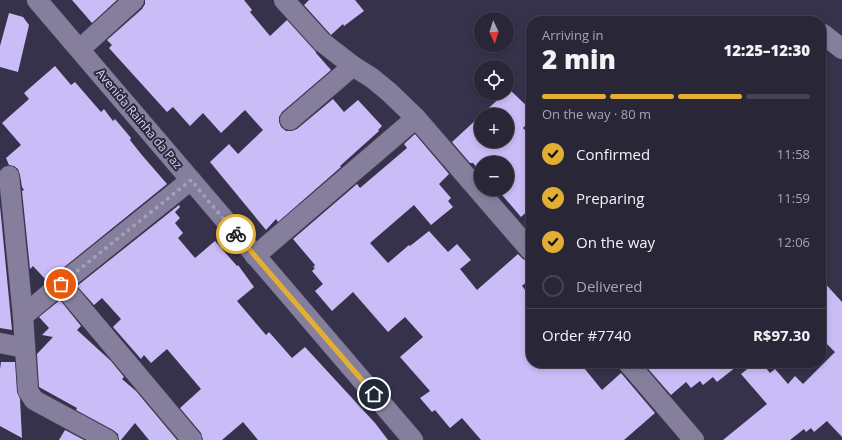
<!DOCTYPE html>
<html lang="en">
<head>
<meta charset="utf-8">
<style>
	:root { --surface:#292638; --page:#353243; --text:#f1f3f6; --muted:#a5a5ae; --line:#454353; --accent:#e2af34 }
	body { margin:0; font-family:"Open Sans",sans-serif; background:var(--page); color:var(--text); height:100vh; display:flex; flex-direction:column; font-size:15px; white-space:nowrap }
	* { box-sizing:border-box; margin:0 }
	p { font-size:13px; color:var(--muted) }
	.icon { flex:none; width:22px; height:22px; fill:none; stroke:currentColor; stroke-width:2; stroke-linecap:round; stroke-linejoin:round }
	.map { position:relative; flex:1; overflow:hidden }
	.drawer { position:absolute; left:526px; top:16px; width:300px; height:352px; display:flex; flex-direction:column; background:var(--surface); border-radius:16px; box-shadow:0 2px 6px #0003,0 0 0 1px var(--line) }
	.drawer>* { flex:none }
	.needle { width:26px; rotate:176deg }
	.tools { position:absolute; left:474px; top:12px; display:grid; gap:8px }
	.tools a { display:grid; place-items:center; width:40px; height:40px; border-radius:50%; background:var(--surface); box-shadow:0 2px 6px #0003,0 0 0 1px var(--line); font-size:20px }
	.pin { position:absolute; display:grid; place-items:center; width:34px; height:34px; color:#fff; margin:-17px; border:2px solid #fff; border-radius:50%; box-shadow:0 1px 4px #0007 }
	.courier { position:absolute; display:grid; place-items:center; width:40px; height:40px; margin:-20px; border:3px solid #e2af34; border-radius:50%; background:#fff; color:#222; box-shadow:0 1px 5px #0007 }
	.headline em { font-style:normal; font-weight:800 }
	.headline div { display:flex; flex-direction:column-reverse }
	.headline { display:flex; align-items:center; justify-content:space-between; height:68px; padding:0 16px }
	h1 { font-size:26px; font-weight:800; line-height:30px }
	.bar { display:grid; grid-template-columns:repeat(4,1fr); gap:6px 4px; align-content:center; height:48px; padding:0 16px }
	.bar i { height:5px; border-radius:3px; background:var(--line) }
	.bar .selected { background:var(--accent) }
	.bar p { grid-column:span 4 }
	.line { display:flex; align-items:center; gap:10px; padding:0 16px; border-top:1px solid var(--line) }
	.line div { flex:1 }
	ol { padding:0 16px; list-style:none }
	li { display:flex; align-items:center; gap:12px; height:44px }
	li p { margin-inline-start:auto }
	li .icon { padding:4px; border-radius:50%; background:var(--accent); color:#111; stroke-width:4 }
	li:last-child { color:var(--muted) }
	li i { width:22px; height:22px; border:2px solid var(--line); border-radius:50% }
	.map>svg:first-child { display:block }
</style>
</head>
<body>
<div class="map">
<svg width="842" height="440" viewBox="0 0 842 440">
	<rect width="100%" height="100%" fill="#37324b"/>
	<!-- building -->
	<g fill="#c9bcf7" fill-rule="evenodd">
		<polygon points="72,0 117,0 92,23"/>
		<polygon points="145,0 244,0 252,10 250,12 270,36 287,20 316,52 316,53 331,70 282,112 279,117 279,122 281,127 286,131 292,131 297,129 333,99 344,112 358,100 382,126 378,130 379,131 340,166 341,167 278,222 276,219 266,230 210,162 229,144 238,154 263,130 245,110 221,133 203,113 190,126 173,107 167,112 109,48 112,45 107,40 142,9 145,4"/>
		<polygon points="309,0 355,0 364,11 344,26 343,24 331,35 304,5"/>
		<polygon points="9,13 23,17 29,25 18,72 0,67 0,46"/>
		<polygon points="55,66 71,85 75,82 101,112 104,109 113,121 115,119 131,138 130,140 141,154 167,184 47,281 33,266 30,269 22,191 24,190 22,187 20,175 18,169 14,166 9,165 6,158 21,145 2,123 29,99 24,93"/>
		<path d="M509,89L531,110V120L523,128L531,136V208L521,217L497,189H507V163H481V172L473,163H470L452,142L505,93H507V91ZM481,115H507V141H481Z"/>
		<polygon points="415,134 449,174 439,184 451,198 448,201 453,207 431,225 414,205 370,243 388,263 409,245 410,246 429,231 448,252 457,244 471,260 460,269 477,290 518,254 523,259 529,262 531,264 531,278 522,286 531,297 531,363 580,363 602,390 621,373 655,413 624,440 481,440 462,418 450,428 435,410 432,412 420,398 430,391 400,357 423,337 405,317 388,332 353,292 332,311 315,291 323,284 312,271 315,268 313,267 315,265 293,239 357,184 360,188 407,148 404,144"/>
		<polygon points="179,205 180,207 175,212 180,218 175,223 183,233 178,238 195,258 215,241 237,266 238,265 254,287 237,301 266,335 269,332 292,358 305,347 375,423 388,440 258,440 243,422 222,440 203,440 201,433 180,408 201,389 167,349 151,363 144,355 141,359 113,327 121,319 102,298 94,305 77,286"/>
		<polygon points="0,206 12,330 0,328"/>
		<polygon points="821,279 842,302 842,437 827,421 814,432 811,428 806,432 804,429 790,440 723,440 767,404 741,374 755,363 762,363 770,373 775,369 788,384 795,376 803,384 835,352 821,338"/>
		<polygon points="60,300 81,326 77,330 111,361 124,377 122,379 136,391 177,440 149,440 135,423 121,440 119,440 118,434 113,430 76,410 77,408 39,387 37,354 53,337 42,335 49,328 39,317"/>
		<polygon points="1,362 15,362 17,392 20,399 22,438 0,426 0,369"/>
		<polygon points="643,363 741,363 717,382 713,377 703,385 700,381 691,388 686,382 671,395"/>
		<polygon points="65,430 84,440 59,440"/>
	</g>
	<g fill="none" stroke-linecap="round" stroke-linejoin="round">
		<defs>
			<g id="minor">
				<polyline points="37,0 413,440"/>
				<polyline points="284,0 322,42 353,66 372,78 389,92 416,118 531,251"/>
				<polyline points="823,34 842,49"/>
				<polyline points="80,49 134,0"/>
				<polyline points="290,120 353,66"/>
				<polyline points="9,176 23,316 28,391 34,400 108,440"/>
				<polyline points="255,256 416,118"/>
				<polyline points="61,284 191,180"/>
				<polyline points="23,316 61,284 192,440"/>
				<polyline points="0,343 25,348"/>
				<polyline points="628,363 694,440"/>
			</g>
		</defs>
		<!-- minor casing -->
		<use href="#minor" stroke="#544f64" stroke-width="21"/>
		<!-- minor -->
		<use href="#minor" stroke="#857f9d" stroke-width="20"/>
	</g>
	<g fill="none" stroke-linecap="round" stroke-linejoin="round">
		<!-- done -->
		<polyline stroke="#a4a0b3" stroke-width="4" stroke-dasharray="0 7.2" points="61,284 191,180 236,234"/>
		<!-- route -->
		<polyline stroke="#e2af34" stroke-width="5" points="236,234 374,394"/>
	</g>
	<g text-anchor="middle" stroke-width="4" stroke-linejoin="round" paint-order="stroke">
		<!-- street labels -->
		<g font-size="12" fill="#dedbeb" stroke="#2d2840">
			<text transform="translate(139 119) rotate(50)" y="4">Avenida Rainha da Paz</text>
		</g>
	</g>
</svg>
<div class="tools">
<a><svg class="needle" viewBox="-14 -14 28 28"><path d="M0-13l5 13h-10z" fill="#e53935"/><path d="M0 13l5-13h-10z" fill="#a5a5ae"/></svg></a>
<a><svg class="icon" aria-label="locate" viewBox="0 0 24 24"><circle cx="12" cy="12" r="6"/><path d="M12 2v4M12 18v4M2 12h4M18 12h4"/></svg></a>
<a>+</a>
<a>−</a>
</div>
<div class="pin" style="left:61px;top:284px;background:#ea580c"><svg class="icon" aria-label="bag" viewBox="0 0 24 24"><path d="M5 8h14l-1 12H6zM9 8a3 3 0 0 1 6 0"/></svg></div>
<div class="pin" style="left:374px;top:394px;background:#1f2937"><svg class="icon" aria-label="home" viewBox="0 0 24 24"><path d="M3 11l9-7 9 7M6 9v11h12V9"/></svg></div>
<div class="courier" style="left:236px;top:234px"><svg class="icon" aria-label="bike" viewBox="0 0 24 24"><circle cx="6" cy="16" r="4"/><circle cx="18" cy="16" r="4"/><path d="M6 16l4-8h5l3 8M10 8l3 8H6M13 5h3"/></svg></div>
<section class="drawer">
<div class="headline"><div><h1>2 min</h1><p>Arriving in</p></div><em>12:25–12:30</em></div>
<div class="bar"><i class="selected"></i><i class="selected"></i><i class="selected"></i><i></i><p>On the way · 80 m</p></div>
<ol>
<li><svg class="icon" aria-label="check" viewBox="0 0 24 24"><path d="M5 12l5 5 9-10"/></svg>Confirmed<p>11:58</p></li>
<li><svg class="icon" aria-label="check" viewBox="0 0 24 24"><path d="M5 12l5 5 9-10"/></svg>Preparing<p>11:59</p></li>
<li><svg class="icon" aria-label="check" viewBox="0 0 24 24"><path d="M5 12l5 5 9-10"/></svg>On the way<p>12:06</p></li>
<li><i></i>Delivered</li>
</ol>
<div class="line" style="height:52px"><div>Order #7740</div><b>R$97.30</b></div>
</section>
</div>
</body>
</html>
